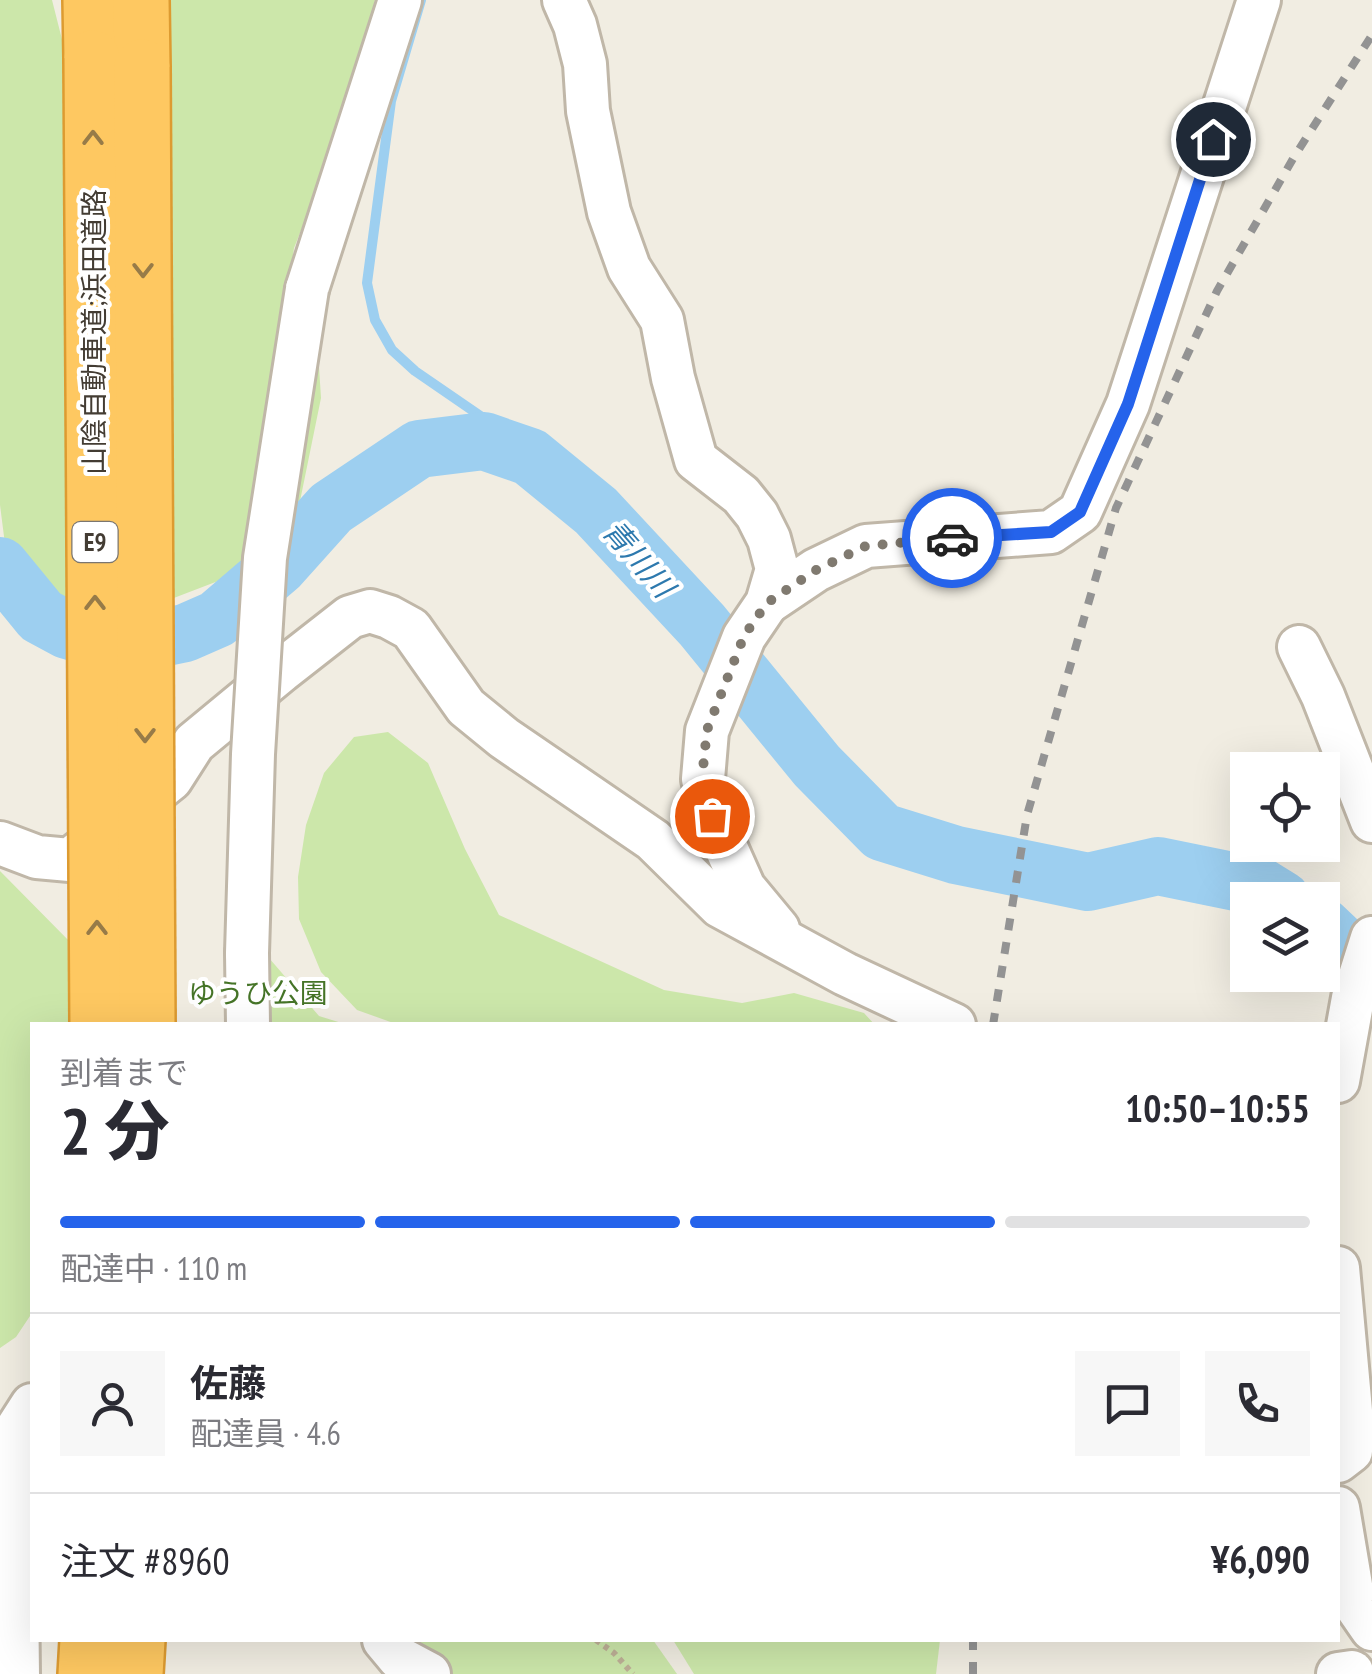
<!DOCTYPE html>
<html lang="ja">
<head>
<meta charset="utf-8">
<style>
	:root { --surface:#fff; --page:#f7f7f7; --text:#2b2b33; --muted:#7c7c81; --line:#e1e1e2; --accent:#2563eb }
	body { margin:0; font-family:"PT Sans Narrow","Noto Sans JP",sans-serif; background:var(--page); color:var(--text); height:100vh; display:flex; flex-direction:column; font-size:38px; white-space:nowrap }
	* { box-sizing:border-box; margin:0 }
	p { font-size:32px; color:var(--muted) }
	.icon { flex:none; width:55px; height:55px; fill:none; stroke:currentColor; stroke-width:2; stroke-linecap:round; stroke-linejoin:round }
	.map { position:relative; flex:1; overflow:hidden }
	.side { position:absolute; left:30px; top:1022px; width:1310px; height:620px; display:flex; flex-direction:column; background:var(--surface); border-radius:0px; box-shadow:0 10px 40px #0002 }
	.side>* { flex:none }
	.controls { position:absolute; left:1230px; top:752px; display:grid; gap:20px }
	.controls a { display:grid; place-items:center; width:110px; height:110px; border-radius:0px; background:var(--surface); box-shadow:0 10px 40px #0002; font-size:50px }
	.pin { position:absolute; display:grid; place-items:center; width:85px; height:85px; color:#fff; margin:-42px; border:5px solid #fff; border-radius:50%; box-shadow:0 2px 10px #0007 }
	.courier { position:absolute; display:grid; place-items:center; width:100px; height:100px; margin:-50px; border:8px solid #2563eb; border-radius:50%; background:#fff; color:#222; box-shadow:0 2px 12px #0007 }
	.overview em { font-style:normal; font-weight:800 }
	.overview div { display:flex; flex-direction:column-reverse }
	.overview { display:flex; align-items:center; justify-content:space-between; height:170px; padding:0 30px }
	h1 { font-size:65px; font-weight:800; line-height:75px }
	.bar { display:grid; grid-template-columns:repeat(4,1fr); gap:15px 10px; align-content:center; height:120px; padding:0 30px }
	.bar i { height:12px; border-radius:8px; background:var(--line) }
	.bar .selected { background:var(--accent) }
	.bar p { grid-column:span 4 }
	.line { display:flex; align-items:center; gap:25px; padding:0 30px; border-top:2px solid var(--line) }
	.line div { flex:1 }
	.round { display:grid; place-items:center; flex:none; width:105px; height:105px; border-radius:0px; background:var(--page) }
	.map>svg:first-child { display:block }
</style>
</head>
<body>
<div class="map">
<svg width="1372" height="1674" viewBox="0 0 1372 1674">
	<rect width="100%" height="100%" fill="#f1ede2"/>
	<!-- green -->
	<g fill="#cce7aa">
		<polygon points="0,0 52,0 68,63 166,50 170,0 375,0 348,113 294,248 286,307 318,351 321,398 299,506 239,573 119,619 73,613 33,581 6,552 0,505"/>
		<polygon points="388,732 428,763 465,849 499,915 664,990 742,1003 794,993 864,1013 875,1025 399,1025 357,1010 321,972 299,919 298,877 306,825 324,773 354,737"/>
		<polygon points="0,871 75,947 68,1025 32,1025 32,1313 16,1337 0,1348"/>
		<polygon points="226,958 269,958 319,1016 348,1025 226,1025"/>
		<polygon points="364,1640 653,1640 677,1674 397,1674"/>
		<polygon points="673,1640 940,1640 936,1674 694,1674"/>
	</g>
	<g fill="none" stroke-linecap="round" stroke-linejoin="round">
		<!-- stream -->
		<polyline stroke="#9dcff0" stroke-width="10" points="421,0 391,101 367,283 375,320 392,350 415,371 511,437 530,457"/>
		<!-- river -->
		<g stroke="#9dcff0" stroke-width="58">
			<polyline points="0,566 41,616 67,630 122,646 185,633 217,619 279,566 331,508 419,449 484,441 530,457 596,511 702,625 817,766 882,832 956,855 1088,882 1158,866 1261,887 1282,900"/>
			<polyline points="1322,926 1372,973"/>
		</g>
		<defs>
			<g id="minor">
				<polyline points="564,0 575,25 585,64 588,111 609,212 629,268 662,320 673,378 696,460 741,495 757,515 769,539 777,569 767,603 744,637 707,731 703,779 712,816 744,888 778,929"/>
				<polyline points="307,289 400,0"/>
				<polyline points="767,603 816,570 866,546 1051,532 1080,512 1128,404 1259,0"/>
				<polyline points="1299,647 1323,696 1372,821"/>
				<polyline points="0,843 37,857 70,860 171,779 194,743 281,671 350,617 370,611 389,617 411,629 466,707 504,738 653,840 720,906 845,974 954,1025"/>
				<polyline points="247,953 248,1025"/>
				<polyline points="1338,1081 1353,998 1372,938"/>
				<polyline points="1338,1268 1352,1422 1351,1451 1338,1461"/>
				<polyline points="1338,1508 1354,1603 1372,1629"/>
				<polyline points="384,1640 399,1658 429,1674"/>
				<polyline points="18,1674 16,1504 12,1459 16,1430 32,1405"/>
				<polyline points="1338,1674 1352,1672"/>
			</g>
			<g id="highway">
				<polyline points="91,0 92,58"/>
				<polyline points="141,0 142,67"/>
				<polyline points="86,1674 88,1640"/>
				<polyline points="135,1674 137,1640"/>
			</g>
		</defs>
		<!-- minor casing -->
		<use href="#minor" stroke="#c0b7a8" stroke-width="48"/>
		<!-- highway casing -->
		<use href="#highway" stroke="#dd9b31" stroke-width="60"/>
		<!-- path -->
		<polyline stroke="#beb096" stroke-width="6" stroke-dasharray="5 5" stroke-linecap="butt" points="596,1640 614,1653 633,1674"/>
		<!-- minor -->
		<use href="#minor" stroke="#fff" stroke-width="42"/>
		<!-- highway -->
		<use href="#highway" stroke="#fec861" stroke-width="55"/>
		<!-- rail -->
		<g stroke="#939393" stroke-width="8" stroke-dasharray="12 12" stroke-linecap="butt">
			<polyline points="993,1025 1027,815 1116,508 1217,291 1294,157 1372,35"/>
			<polyline points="973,1674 973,1640"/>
		</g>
		<defs>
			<polyline id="minor-bridge" points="247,953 253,754 265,558 307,289"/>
			<g id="highway-bridge">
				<polyline points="92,58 98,1025"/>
				<polyline points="142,67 147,1025"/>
			</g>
		</defs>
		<!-- minor-bridge casing -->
		<use href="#minor-bridge" stroke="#c0b7a8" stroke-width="48" stroke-linecap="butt"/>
		<!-- highway-bridge casing -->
		<use href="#highway-bridge" stroke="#dd9b31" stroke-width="60" stroke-linecap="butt"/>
		<!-- minor-bridge -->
		<use href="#minor-bridge" stroke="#fff" stroke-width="42"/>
		<!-- highway-bridge -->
		<use href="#highway-bridge" stroke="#fec861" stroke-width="55"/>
	</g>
	<!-- one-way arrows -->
	<defs><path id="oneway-chevron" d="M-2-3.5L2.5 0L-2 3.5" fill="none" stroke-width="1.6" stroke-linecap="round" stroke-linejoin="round" transform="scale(2.5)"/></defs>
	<g stroke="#977b48">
		<use href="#oneway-chevron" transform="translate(93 138) rotate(-90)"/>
		<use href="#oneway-chevron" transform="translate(143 270) rotate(90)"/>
		<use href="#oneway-chevron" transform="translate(95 603) rotate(-90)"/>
		<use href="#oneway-chevron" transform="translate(145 735) rotate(90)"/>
		<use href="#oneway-chevron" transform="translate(97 928) rotate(-90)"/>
	</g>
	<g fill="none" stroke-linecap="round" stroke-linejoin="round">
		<!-- done -->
		<polyline stroke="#807a70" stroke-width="10" stroke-dasharray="0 18" points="712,816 702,778 707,730 744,636 767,603 816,570 866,546 952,538"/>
		<!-- route -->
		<polyline stroke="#2563eb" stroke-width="12" points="952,538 1051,532 1080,512 1128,404 1213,139"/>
	</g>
	<g text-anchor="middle" stroke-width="8" stroke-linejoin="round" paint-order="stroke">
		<!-- shield labels -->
		<rect fill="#fff" stroke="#7b7670" stroke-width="2.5" x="72.5" y="522" width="45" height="40" rx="8"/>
		<g font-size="25" font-weight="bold" fill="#433c33">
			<text x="95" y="551">E9</text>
		</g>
		<!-- street labels -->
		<g font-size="28" fill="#433c33" stroke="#fff">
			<text transform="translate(94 332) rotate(-90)" y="10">山陰自動車道;浜田道路</text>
		</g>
		<!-- park labels -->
		<g font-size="28" fill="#457427" stroke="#fff">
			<text x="258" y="1003">ゆうひ公園</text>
		</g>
		<!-- water labels -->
		<g font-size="30" font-style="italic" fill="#2d79ae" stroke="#fff">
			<text transform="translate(638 559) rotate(49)" y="10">青川川</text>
		</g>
	</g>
</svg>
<div class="controls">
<a><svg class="icon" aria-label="locate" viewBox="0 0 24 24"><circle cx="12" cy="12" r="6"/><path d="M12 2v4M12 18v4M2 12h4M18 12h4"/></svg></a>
<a><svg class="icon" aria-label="layers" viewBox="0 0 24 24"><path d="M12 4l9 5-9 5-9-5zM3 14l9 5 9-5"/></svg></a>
</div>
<div class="pin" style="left:712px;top:816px;background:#ea580c"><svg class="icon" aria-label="bag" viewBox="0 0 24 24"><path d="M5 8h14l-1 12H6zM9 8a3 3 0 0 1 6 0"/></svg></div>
<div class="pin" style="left:1213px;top:139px;background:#1f2937"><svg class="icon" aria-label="home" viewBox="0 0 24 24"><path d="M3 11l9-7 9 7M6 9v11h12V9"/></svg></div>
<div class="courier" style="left:952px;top:538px"><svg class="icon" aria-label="car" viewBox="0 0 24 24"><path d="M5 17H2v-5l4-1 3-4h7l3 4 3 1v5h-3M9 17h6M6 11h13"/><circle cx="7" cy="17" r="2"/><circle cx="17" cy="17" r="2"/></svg></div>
<section class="side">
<div class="overview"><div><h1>2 分</h1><p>到着まで</p></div><em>10:50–10:55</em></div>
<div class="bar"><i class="selected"></i><i class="selected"></i><i class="selected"></i><i></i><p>配達中 · 110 m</p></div>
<div class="line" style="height:180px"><a class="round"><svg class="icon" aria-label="person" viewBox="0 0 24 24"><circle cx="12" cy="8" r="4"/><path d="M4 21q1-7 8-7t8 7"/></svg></a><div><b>佐藤</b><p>配達員 · 4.6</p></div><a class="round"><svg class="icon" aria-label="chat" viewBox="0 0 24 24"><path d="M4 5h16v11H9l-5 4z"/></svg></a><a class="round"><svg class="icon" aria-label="phone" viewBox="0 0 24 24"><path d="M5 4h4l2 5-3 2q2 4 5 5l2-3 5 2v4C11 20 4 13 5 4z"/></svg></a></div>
<div class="line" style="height:130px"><div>注文 #8960</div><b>¥6,090</b></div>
</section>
</div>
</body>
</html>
